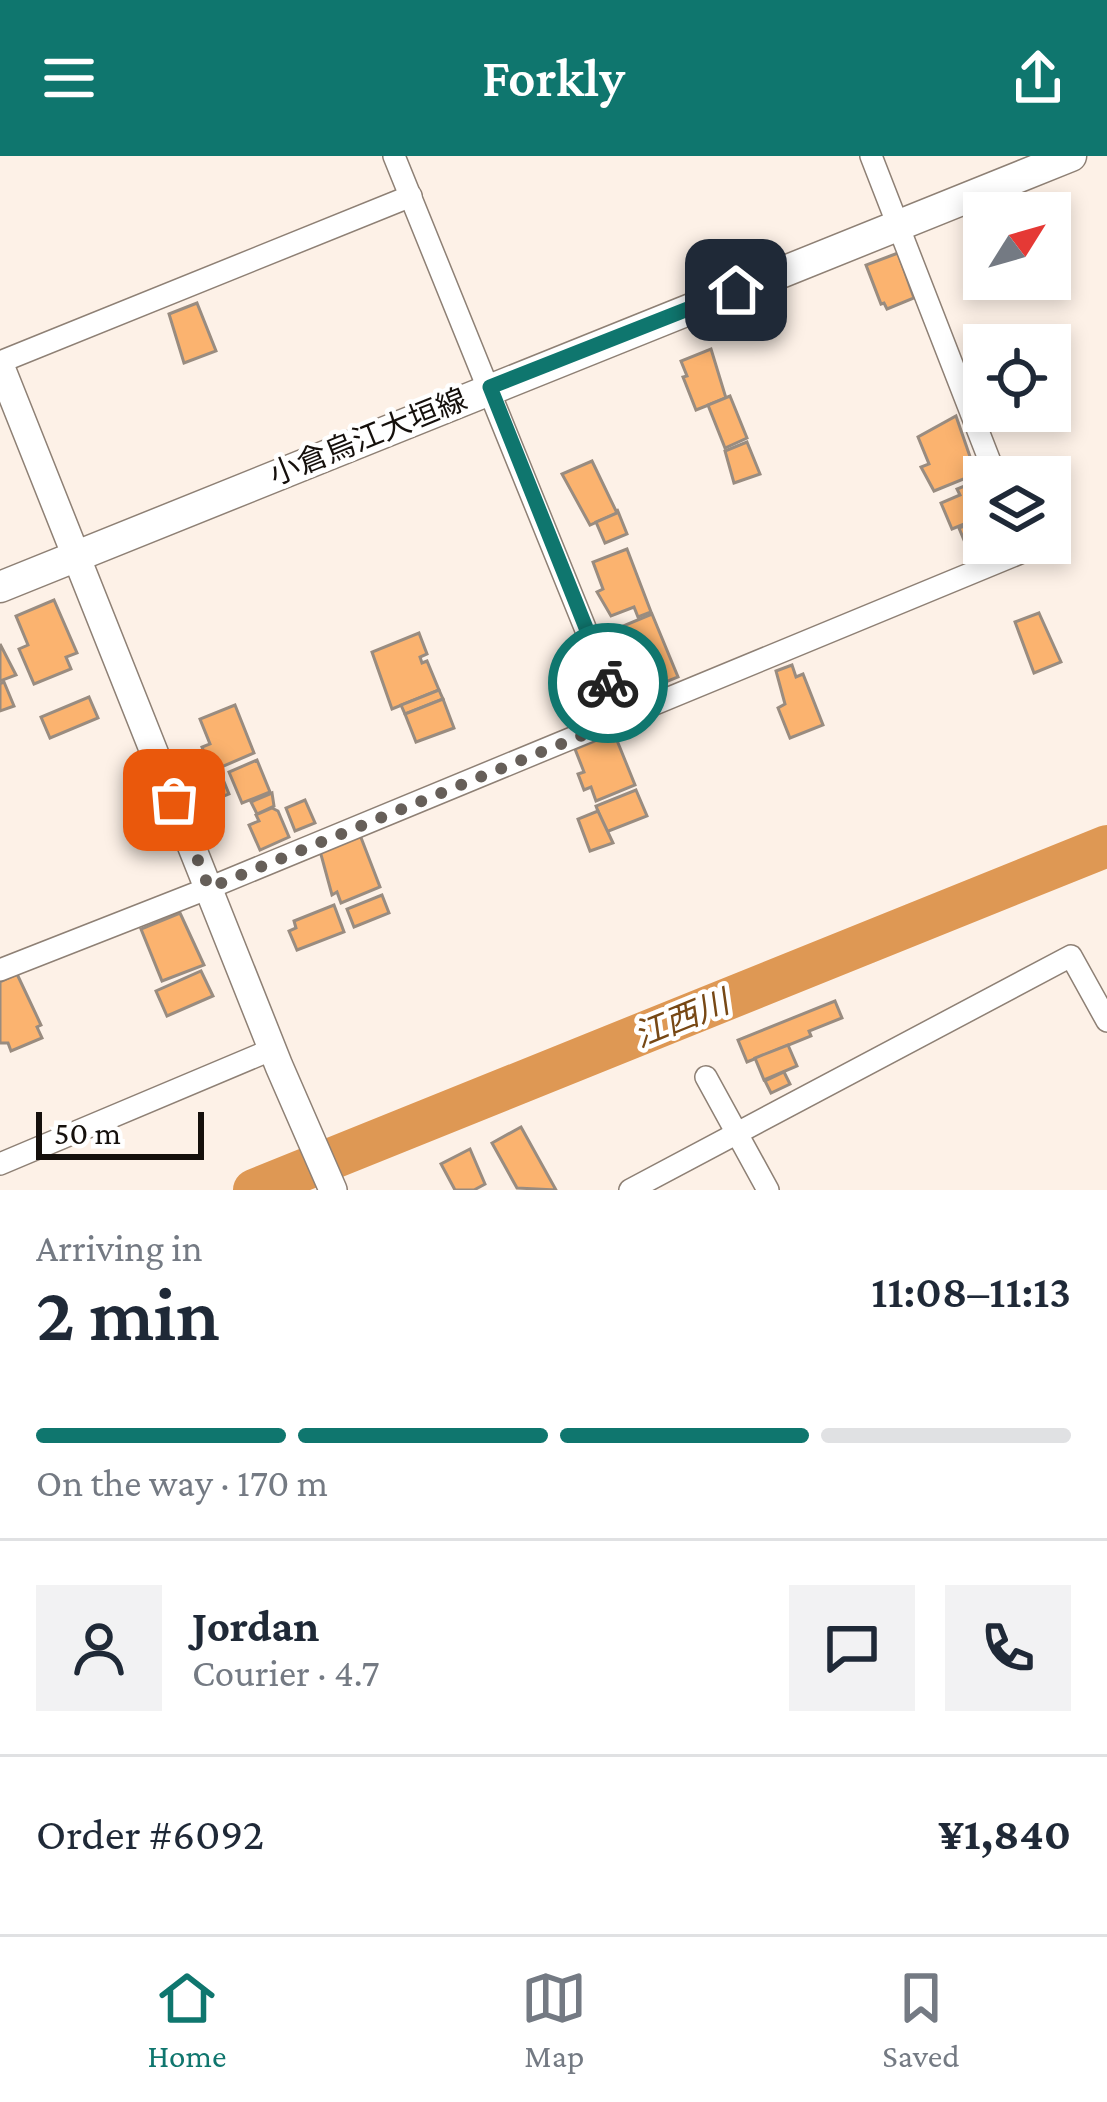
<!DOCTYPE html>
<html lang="en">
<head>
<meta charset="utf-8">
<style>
	:root { --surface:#fff; --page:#f2f2f3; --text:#1f2937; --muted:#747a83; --line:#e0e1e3; --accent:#0f766e }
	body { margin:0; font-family:"Crimson Pro","Noto Sans JP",serif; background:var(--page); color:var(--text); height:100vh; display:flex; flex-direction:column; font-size:45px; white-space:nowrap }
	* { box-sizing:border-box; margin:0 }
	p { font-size:39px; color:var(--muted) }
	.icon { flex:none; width:66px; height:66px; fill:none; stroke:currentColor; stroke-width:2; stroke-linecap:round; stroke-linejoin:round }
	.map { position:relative; height:1034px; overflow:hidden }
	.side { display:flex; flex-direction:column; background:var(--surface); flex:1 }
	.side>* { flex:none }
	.needle { width:78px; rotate:53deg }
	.tools { position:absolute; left:963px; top:36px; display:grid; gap:24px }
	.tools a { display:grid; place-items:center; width:108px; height:108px; border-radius:0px; background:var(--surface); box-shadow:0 6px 18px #0003; font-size:60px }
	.scale { position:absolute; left:36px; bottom:30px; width:168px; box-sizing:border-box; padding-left:12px; border:6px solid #15100c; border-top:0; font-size:33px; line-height:42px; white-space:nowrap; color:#15100c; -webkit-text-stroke:9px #fff; paint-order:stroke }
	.pin { position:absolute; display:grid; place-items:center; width:102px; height:102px; color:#fff; margin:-51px; border-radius:24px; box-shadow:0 6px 18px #0006 }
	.courier { position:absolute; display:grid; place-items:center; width:120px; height:120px; margin:-60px; border:9px solid #0f766e; border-radius:50%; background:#fff; color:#222; box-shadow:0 3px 15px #0007 }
	.headline em { font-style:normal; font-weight:600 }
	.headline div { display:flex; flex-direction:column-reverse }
	.headline { display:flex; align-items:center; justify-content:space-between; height:204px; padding:0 36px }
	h1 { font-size:78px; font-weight:600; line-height:90px }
	.bar { display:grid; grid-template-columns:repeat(4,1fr); gap:18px 12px; align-content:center; height:144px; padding:0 36px }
	.bar i { height:15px; border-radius:9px; background:var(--line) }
	.bar .on { background:var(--accent) }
	.bar p { grid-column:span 4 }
	.line { display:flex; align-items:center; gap:30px; padding:0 36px; border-top:3px solid var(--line) }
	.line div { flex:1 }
	.round { display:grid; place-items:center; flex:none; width:126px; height:126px; border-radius:0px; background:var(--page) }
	header { display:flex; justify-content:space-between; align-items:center; height:156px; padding:0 36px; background:var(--accent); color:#fff; font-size:54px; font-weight:600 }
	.tab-bar { display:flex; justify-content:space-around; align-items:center; height:168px; border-top:3px solid var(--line); background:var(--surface); font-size:33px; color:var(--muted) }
	.tab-bar a { display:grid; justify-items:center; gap:6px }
	.tab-bar .on { color:var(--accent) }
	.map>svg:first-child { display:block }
</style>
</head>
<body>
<header><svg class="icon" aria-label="menu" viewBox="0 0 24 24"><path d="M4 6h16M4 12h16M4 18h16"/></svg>Forkly<svg class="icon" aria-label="share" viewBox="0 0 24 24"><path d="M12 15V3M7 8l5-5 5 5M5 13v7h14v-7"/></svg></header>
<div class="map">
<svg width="1107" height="1034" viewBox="0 0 1107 1034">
	<rect width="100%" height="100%" fill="#fdf1e7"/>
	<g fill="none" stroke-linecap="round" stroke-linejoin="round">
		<!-- river -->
		<polyline stroke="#de9854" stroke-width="42" points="254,1034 1107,690"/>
	</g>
	<!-- building -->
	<g fill="#fbb36f" stroke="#998c80" stroke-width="3">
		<polygon points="898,97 914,142 887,153 884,147 881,148 866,109"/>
		<polygon points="197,147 216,195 184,207 169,158"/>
		<polygon points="711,193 726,242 696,254 683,221 687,220 681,205"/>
		<polygon points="730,240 747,282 725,292 708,249"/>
		<polygon points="956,260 976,318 934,335 921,311 929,308 918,281"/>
		<polygon points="747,286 760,318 734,327 725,295"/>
		<polygon points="592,305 617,357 590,369 562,318"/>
		<polygon points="977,325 981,333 984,332 984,360 952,373 941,347 960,339 957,333"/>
		<polygon points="617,353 627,378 605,387 596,366 617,357"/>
		<polygon points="984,362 984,387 1004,387 971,401 959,372"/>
		<polygon points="627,393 651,456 638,461 634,451 611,460 597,436 603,433 593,406"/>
		<polygon points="54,444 77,497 66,501 71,513 34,528 19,493 28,489 16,460"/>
		<polygon points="1039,457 1061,506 1034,517 1015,466"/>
		<polygon points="652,458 678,521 641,536 631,510 638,507 623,470"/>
		<polygon points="419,477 427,498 420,501 422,507 427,505 439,534 392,553 372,496"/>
		<polygon points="0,488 16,519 0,525"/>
		<polygon points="792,509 796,521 803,518 823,569 790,582 778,552 785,548 776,515"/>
		<polygon points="4,526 14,550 0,555 0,528"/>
		<polygon points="439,534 443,543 405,558 401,549"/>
		<polygon points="89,541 98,562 50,582 41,561"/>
		<polygon points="443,543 454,572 416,586 405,558"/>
		<polygon points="235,549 254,597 212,615 202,591 210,588 200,563"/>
		<polygon points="614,577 635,629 596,645 591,631 584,634 578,618 584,616 575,593"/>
		<polygon points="257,604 270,636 242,647 229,616"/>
		<polygon points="220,616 229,638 209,646 200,625"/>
		<polygon points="636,634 647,660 606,676 596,650"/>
		<polygon points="272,637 274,650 257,658 251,646"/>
		<polygon points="305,644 315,667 295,675 286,652"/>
		<polygon points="272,652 278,655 289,681 260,694 249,669 259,665 256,659"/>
		<polygon points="598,655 613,687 590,695 578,663"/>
		<polygon points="360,679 380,731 341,747 337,736 332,739 320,695"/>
		<polygon points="382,739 389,757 354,771 347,753"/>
		<polygon points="334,749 344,776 297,794 289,775 296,772 294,765"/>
		<polygon points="180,757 204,809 162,825 141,773"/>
		<polygon points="201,815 213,840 167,860 156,835"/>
		<polygon points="17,818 41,869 37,871 42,882 11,895 8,887 0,887 0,826"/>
		<polygon points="835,845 842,862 809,875 811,880 747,906 738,884"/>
		<polygon points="788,889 797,910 764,924 755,902"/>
		<polygon points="784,916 790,928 771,937 765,925"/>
		<polygon points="521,971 556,1034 517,1032 492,987"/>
		<polygon points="470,993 485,1028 474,1034 455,1034 441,1008"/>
	</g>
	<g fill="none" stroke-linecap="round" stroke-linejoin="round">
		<defs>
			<g id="minor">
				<polyline points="394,0 622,563"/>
				<polyline points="871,0 996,321"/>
				<polyline points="0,206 411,40"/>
				<polyline points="0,814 209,732 1025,395 1022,387"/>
				<polyline points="706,921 768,1034"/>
				<polyline points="0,1008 273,893"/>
				<polyline points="630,1034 1071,800 1107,865"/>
			</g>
			<polyline id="tertiary" points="0,209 279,910 333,1034"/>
			<polyline id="secondary" points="0,431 1071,0"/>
		</defs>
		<!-- minor casing -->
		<use href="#minor" stroke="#8e8075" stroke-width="24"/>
		<!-- tertiary casing -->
		<use href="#tertiary" stroke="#8e8075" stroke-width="30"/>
		<!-- secondary casing -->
		<use href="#secondary" stroke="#8e8075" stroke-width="33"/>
		<!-- minor -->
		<use href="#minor" stroke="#fff" stroke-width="21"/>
		<!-- tertiary -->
		<use href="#tertiary" stroke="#fff" stroke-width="27"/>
		<!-- secondary -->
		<use href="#secondary" stroke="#fff" stroke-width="30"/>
	</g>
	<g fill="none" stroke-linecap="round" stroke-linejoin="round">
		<!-- done -->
		<polyline stroke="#665f59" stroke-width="12" stroke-dasharray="0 21.6" points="174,644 209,732 622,563 608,527"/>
		<!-- route -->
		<polyline stroke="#0f766e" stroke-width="15" points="608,527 490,231 736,134"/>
	</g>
	<g text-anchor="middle" stroke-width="9" stroke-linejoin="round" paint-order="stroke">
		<!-- street labels -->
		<g font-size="30" fill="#15100c" stroke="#fff">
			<text transform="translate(368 281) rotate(-22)" y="10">小倉烏江大垣線</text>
		</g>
		<!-- water labels -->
		<g font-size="33" font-style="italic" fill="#774815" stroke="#fff">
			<text transform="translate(681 862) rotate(-22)" y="12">江西川</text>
		</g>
	</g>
</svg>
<div class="tools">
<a><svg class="needle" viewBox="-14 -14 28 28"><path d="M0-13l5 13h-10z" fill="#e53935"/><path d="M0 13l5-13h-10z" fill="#747a83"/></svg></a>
<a><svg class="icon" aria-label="locate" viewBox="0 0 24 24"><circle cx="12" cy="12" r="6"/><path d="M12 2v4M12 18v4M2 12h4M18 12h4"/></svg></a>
<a><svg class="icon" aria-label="layers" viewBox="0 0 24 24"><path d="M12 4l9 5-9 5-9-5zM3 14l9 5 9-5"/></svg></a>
</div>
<div class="scale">50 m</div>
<div class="pin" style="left:174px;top:644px;background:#ea580c"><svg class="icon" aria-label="bag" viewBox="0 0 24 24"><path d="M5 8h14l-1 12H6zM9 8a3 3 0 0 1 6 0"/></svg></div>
<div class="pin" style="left:736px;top:134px;background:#1f2937"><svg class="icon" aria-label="home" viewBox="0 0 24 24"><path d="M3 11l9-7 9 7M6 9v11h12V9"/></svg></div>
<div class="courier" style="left:608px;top:527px"><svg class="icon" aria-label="bike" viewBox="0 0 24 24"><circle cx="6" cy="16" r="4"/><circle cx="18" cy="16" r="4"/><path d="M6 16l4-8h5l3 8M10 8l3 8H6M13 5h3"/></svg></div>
</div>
<section class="side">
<div class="headline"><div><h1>2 min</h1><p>Arriving in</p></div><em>11:08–11:13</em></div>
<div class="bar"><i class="on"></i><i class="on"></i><i class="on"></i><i></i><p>On the way · 170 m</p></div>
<div class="line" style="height:216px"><a class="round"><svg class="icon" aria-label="person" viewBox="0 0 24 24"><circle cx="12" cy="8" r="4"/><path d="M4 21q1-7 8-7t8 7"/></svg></a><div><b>Jordan</b><p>Courier · 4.7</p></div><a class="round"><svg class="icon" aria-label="chat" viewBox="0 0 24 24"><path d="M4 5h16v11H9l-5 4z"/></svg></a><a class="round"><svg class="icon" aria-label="phone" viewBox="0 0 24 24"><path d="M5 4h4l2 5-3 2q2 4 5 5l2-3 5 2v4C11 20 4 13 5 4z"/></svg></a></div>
<div class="line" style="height:156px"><div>Order #6092</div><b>¥1,840</b></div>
</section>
<nav class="tab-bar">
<a class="on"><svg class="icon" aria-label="home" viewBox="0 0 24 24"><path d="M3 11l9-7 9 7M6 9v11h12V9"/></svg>Home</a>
<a><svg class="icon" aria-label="map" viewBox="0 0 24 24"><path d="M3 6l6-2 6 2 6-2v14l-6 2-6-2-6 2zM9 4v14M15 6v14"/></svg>Map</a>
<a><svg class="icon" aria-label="saved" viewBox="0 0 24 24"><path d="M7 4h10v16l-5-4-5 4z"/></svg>Saved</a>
</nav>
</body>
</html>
